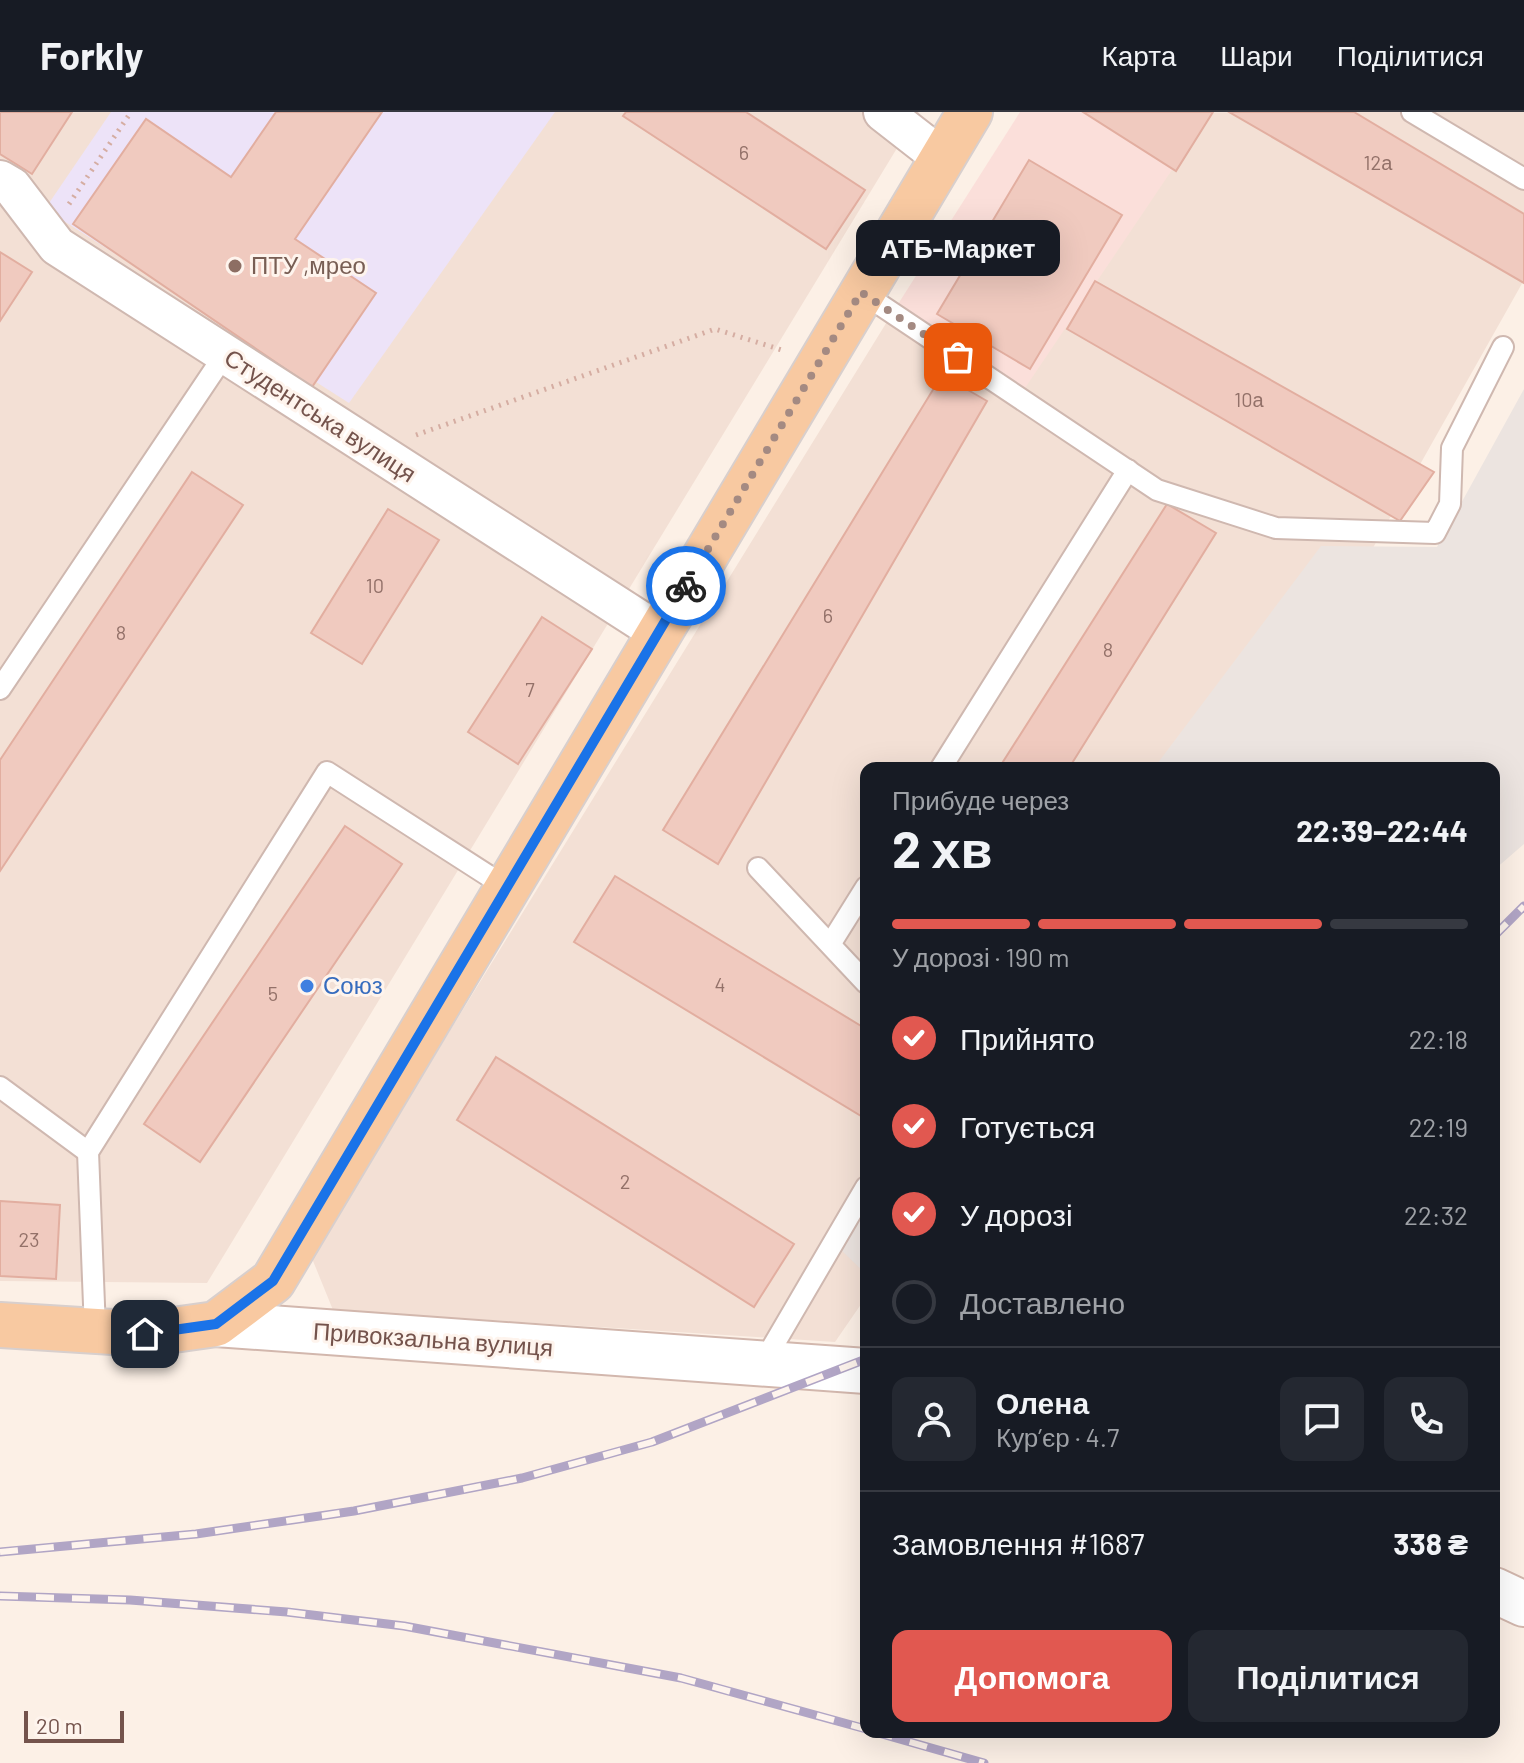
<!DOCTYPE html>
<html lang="uk">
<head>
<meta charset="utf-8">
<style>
	:root { --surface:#171b24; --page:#242831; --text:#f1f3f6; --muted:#9ea1a6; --line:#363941; --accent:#e15850 }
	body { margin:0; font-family:Barlow,sans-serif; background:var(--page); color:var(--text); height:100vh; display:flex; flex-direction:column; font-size:30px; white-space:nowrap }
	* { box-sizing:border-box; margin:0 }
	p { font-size:26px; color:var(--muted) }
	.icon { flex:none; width:44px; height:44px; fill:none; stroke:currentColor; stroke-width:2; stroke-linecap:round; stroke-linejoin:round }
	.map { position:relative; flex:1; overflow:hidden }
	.side { position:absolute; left:860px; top:650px; width:640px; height:976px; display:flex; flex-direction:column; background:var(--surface); border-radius:16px; box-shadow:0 8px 32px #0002 }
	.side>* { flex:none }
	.scale { position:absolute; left:24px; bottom:20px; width:100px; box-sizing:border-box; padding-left:8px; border:4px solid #74534c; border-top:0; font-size:22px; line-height:28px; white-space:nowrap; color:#74534c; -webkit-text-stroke:6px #fef4ed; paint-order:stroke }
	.pin { position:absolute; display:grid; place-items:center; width:68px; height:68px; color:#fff; margin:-34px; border-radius:16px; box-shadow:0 4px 12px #0006 }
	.courier { position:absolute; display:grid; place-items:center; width:80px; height:80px; margin:-40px; border:6px solid #1a73e8; border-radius:50%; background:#fff; color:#222; box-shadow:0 2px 10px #0007 }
	.bubble { position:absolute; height:56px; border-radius:16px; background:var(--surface); box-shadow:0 8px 32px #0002; font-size:26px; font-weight:700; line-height:56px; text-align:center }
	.head em { font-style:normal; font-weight:700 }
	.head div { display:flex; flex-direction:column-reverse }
	.head { display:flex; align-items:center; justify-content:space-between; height:136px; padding:0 32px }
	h1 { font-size:52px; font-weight:700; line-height:60px }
	.bar { display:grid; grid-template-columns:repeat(4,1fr); gap:12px 8px; align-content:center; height:96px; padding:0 32px }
	.bar i { height:10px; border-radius:6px; background:var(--line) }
	.bar .on { background:var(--accent) }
	.bar p { grid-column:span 4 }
	.line { display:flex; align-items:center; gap:20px; padding:0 32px; border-top:2px solid var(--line) }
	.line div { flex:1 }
	.round { display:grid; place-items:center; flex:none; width:84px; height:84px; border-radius:16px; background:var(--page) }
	ol { padding:0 32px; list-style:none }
	li { display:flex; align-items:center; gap:24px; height:88px }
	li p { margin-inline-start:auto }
	li .icon { padding:8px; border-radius:50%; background:var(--accent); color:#fff; stroke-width:4 }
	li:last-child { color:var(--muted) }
	li i { width:44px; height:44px; border:4px solid var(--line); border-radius:50% }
	.primary-button { display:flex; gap:16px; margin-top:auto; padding:16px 32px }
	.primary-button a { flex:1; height:92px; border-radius:16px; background:var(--accent); color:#fff; font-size:32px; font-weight:700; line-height:92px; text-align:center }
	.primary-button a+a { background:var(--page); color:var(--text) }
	header { display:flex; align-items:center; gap:48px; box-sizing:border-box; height:112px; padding:0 40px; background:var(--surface); border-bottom:2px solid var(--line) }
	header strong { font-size:38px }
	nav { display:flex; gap:44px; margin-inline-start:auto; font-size:28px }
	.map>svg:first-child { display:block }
</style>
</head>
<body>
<header>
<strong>Forkly</strong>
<nav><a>Карта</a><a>Шари</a><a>Поділитися</a></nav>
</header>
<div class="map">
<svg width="1524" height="1651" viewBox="0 0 1524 1651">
	<rect width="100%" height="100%" fill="#fcf0e6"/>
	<!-- residential -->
	<g fill="#f3e0d5">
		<polygon points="0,0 919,0 207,1171 0,1169"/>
		<polygon points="1211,0 1524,0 1524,168 1312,544 1234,656 866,656 866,1185 835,1230 333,1198 311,1144 893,200"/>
	</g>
	<!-- commercial -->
	<polygon fill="#fbdfda" points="1020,0 1211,0 1021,282 893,200"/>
	<!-- industrial -->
	<g fill="#ece4e0">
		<polygon points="1524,277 1524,732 1494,758 1494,656 1154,656 1321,434 1437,435"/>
		<polygon points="866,1096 866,1162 842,1139"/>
	</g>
	<!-- education -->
	<polygon fill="#ede3f8" points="111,0 555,0 349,291 45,97"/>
	<!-- building -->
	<g fill="#f0cabf" stroke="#e2aea0" stroke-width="2">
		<polygon points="0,0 72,0 32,62 0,42"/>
		<polygon points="276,0 382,0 295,127 376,181 312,275 73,112 146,7 231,65"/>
		<polygon points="626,0 746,0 865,78 826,137 623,4"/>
		<polygon points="1083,0 1213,0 1176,59"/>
		<polygon points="1229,0 1354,0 1524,102 1524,171"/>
		<polygon points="1029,48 1122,103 1030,257 937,202"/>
		<polygon points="0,140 32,160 0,209"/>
		<polygon points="1095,169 1434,360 1400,409 1067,217"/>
		<polygon points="942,263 987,289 718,752 663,718"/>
		<polygon points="192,360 243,393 0,759 0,648"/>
		<polygon points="1167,392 1216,421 1069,656 999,656"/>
		<polygon points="388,397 439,428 362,552 311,521"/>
		<polygon points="542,505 592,537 518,652 468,620"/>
		<polygon points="345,714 402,752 200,1050 144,1012"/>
		<polygon points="615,764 866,917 866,1007 574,830"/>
		<polygon points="496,945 794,1132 754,1195 457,1008"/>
		<polygon points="0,1089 60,1093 56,1167 0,1164"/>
	</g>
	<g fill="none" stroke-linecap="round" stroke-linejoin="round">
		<defs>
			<g id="service">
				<polyline points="1412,0 1524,67"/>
				<polyline points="861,180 1157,378 1276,416 1435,421 1450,392 1452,336 1503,235"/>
				<polyline points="0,577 225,242"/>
				<polyline points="941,656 1128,358"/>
				<polyline points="758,756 866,871"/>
				<polyline points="831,831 866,775"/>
				<polyline points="0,975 88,1040"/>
				<polyline points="95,1218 88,1040 327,660 506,775"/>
				<polyline points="763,1251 866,1075"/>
			</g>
			<g id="minor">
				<polyline points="883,0 942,46"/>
				<polyline points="0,68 12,75 57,134 658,520"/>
			</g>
			<g id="secondary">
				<polyline points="216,1212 866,1259"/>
				<polyline points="1494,1478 1524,1492"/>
			</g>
			<polyline id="primary" points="0,1213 145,1222 216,1212 273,1169 970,0"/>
		</defs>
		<!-- service casing -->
		<use href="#service" stroke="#cfb8b0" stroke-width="24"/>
		<!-- minor casing -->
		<use href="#minor" stroke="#cfb8b0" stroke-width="42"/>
		<!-- secondary casing -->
		<use href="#secondary" stroke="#d2b7ad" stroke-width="48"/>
		<!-- primary casing -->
		<use href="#primary" stroke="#d8cfcd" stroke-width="48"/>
		<!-- path -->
		<g stroke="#d5ada2" stroke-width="5" stroke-dasharray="2 6" stroke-linecap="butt">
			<polyline points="69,92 131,0"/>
			<polyline points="416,323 715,217 785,239"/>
		</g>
		<!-- service -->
		<use href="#service" stroke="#fff" stroke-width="20"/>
		<!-- minor -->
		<use href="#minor" stroke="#fff" stroke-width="38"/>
		<!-- secondary -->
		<use href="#secondary" stroke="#fff" stroke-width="44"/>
		<!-- primary -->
		<use href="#primary" stroke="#f8c9a1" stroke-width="44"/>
		<defs>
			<g id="rail">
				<polyline points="1494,824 1524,794"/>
				<polyline points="0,1440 196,1422 354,1399 522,1366 652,1330 866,1247"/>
				<polyline points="0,1484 130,1488 287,1500 404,1514 681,1566 866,1617"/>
				<polyline points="875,1620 984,1651"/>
			</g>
		</defs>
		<!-- rail casing -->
		<use href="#rail" stroke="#b1a5c5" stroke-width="9"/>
		<!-- rail -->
		<use href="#rail" stroke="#fef4ed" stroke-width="6" stroke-dasharray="18" stroke-linecap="butt"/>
	</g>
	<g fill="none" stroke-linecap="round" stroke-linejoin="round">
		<!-- done -->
		<polyline stroke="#a48a82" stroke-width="8" stroke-dasharray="0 14.4" points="686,474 861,180 958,245"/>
		<!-- route -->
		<polyline stroke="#1a73e8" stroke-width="10" points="145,1222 216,1212 273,1169 686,474"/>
	</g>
	<!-- markers -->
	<circle fill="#8d6e63" stroke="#fef4ed" stroke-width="3" cx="235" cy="154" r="8"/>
	<circle fill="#3f7fe0" stroke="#fef4ed" stroke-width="3" cx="307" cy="874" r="8"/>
	<g text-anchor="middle" stroke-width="6" stroke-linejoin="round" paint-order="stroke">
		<!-- number labels -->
		<g font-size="20" fill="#937169">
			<text x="744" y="48">6</text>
			<text x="1378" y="58">12а</text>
			<text x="1249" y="295">10а</text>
			<text x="375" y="481">10</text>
			<text x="828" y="511">6</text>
			<text x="121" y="528">8</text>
			<text x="1108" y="545">8</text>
			<text x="530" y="585">7</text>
			<text x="720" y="880">4</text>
			<text x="273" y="889">5</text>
			<text x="625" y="1077">2</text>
			<text x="29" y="1135">23</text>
		</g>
		<!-- education labels -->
		<g font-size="24" fill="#785e54" stroke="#fef4ed" text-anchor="start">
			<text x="251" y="162">ПТУ ,мрео</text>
		</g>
		<!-- street labels -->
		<g font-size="24" fill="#74534c" stroke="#fef4ed">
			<text transform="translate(320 304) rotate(33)" y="8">Студентська вулиця</text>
			<text transform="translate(433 1228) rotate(4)" y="8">Привокзальна вулиця</text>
		</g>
		<!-- shop labels -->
		<g font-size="24" fill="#366cbe" stroke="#fef4ed" text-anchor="start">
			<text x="323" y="882">Союз</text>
		</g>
	</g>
</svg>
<div class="scale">20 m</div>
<div class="pin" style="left:958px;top:245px;background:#ea580c"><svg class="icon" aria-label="bag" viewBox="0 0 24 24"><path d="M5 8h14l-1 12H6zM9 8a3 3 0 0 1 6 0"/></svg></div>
<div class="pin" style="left:145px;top:1222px;background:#1f2937"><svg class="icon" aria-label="home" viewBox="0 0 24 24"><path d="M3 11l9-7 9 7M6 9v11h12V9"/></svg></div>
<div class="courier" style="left:686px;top:474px"><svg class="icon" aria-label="bike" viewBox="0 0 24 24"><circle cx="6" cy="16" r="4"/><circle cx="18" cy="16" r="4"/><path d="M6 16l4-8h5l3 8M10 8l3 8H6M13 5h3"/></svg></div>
<div class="bubble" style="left:856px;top:108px;width:204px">АТБ-Маркет</div>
<section class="side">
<div class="head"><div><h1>2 хв</h1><p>Прибуде через</p></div><em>22:39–22:44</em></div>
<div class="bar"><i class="on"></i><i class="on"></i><i class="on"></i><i></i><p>У дорозі · 190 m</p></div>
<ol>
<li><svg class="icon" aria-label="check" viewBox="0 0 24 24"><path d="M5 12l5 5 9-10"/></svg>Прийнято<p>22:18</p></li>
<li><svg class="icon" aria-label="check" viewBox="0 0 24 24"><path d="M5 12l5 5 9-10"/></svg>Готується<p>22:19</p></li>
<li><svg class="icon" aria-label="check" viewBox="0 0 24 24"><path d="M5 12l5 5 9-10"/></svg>У дорозі<p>22:32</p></li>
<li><i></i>Доставлено</li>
</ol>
<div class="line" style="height:144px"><a class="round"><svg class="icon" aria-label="person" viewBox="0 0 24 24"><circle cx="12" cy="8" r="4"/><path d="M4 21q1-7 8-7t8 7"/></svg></a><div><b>Олена</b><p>Кур’єр · 4.7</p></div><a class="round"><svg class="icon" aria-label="chat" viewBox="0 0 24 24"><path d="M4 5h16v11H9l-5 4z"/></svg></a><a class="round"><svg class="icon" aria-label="phone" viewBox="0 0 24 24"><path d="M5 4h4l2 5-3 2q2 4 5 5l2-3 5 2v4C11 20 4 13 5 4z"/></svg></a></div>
<div class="line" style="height:104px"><div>Замовлення #1687</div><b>338 ₴</b></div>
<div class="primary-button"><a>Допомога</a><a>Поділитися</a></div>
</section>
</div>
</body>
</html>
